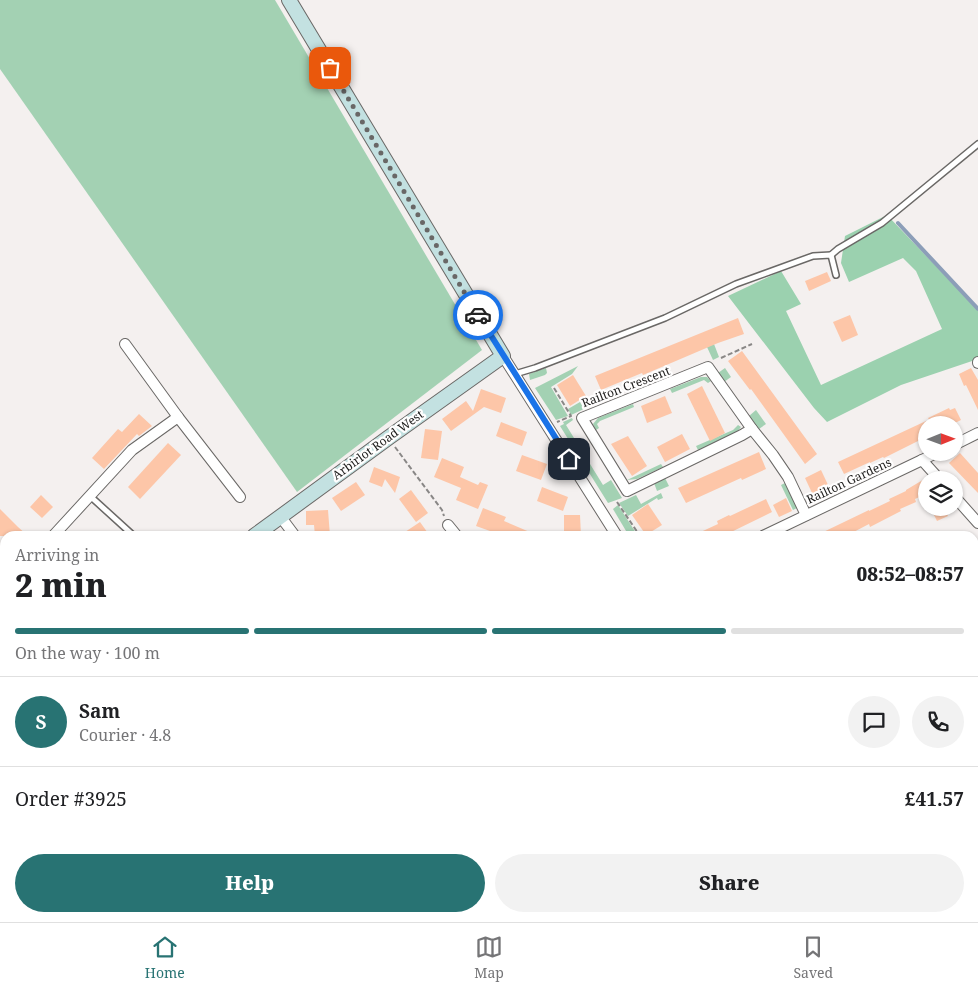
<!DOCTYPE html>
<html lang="en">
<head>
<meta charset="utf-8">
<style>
	:root { --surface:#fff; --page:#f2f2f2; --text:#202124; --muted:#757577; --line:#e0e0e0; --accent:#287373 }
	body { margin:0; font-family:"Noto Serif",serif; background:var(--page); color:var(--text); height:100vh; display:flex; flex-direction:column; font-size:19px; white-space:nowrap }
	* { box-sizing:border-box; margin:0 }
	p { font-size:16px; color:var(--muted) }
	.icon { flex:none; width:28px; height:28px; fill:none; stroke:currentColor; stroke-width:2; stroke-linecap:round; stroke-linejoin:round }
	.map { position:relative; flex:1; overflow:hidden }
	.drawer { position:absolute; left:0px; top:531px; width:979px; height:391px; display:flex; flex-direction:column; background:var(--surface); border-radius:15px 15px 0 0; box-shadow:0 1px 4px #0004 }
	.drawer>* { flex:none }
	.needle { width:32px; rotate:89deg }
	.controls { position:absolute; left:918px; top:416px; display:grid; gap:10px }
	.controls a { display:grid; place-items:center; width:45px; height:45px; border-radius:50%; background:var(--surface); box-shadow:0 1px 4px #0004; font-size:25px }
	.pin { position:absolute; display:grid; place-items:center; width:42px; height:42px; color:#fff; margin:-21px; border-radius:10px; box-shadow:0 2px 8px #0006 }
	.courier { position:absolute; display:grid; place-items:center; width:50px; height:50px; margin:-25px; border:4px solid #1a73e8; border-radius:50%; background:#fff; color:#222; box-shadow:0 1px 6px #0007 }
	.headline em { font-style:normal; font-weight:800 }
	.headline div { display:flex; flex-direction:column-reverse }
	.headline { display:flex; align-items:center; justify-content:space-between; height:85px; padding:0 15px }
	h1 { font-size:32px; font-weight:800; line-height:38px }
	.bar { display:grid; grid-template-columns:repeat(4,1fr); gap:8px 5px; align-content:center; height:60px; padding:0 15px }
	.bar i { height:6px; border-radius:4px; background:var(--line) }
	.bar .selected { background:var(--accent) }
	.bar p { grid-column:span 4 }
	.line { display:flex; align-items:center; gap:12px; padding:0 15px; border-top:1px solid var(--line) }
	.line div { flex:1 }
	.round { display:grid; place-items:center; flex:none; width:52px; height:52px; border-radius:26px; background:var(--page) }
	.cta { display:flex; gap:10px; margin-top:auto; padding:10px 15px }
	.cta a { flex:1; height:58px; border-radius:30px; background:var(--accent); color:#fff; font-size:20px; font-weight:800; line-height:58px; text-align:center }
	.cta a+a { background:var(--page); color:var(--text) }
	.dock { display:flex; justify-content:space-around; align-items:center; height:70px; border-top:1px solid var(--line); background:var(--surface); font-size:14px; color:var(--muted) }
	.dock a { display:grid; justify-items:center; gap:2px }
	.dock .selected { color:var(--accent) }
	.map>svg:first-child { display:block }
</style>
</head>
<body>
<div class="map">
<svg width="978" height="922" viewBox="0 0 978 922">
	<rect width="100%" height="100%" fill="#f4f0ef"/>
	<!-- green -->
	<g fill="#a3d1b3">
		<polygon points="0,0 275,0 482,350 297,492 0,69"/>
		<polygon points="714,344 719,357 713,360 707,347"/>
		<polygon points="578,366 572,374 551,387 568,416 556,420 535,388"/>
		<polygon points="546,368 547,373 545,375 530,380 529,374"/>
		<polygon points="725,368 731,377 724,382 718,373"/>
		<polygon points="701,377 707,377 711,381 708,383 704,380 672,393 670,389"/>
		<polygon points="580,402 584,409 571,415 568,409"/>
		<polygon points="633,404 634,407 600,421 597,424 599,428 596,430 593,424 598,418"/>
		<polygon points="756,410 766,424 759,429 749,416"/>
		<polygon points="572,418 573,420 566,425 603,485 611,480 622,498 608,503 560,426 564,424 563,422"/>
		<polygon points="738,425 741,427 737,432 698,450 696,446 733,430"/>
		<polygon points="661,464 663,467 637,479 627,480"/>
		<polygon points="665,478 669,486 657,491 654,483"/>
		<polygon points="785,483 797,508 793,510 781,485"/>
		<polygon points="661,493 663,498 658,500 657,498 628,516 619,503 636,495 641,504"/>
		<polygon points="618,505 638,536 629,536 613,509"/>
		<polygon points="978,559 978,619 974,622 974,561"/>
		<polygon points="0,714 2,714 5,721 5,763 0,759"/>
		<polygon points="57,918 128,918 128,919 57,922"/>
		<polygon points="350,918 470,918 467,922 353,922"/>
	</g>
	<!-- forest -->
	<polygon fill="#9bd1af" points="887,215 978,310 978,359 901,385 827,422 814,408 728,296 781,271 801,304 786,311 821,385 942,329 916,271 903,258 849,282 841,263 845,236"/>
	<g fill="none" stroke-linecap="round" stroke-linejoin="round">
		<!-- stream -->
		<polyline stroke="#8c9eb8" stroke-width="4" points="898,223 978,309"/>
	</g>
	<!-- building -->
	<g fill="#fdc6a8">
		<polygon points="827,272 831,281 809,291 805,281"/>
		<polygon points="850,315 858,335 842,342 833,322"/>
		<polygon points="738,318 744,334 718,343 643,375 642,373 601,390 595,376"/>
		<polygon points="742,351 817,454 805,464 751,389 750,390 728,361"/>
		<polygon points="971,368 978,380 978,410 966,385 964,386 959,374"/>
		<polygon points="573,375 586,396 570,406 557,385"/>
		<polygon points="702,386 725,433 710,441 687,394"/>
		<polygon points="481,389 506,398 501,413 484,407 451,431 442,419 466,401 473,411"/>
		<polygon points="665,396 672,413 647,423 641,406"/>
		<polygon points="949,408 950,410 955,408 961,420 951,425 932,425 928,418"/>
		<polygon points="139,414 152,426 139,436 137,434 104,469 92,458 118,429 122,432"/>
		<polygon points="926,421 926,437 884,458 883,457 870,463 870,462 844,474 838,462"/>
		<polygon points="501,422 527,432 522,446 496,436"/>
		<polygon points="425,429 442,431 438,460 421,458"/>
		<polygon points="682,434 690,449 665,462 657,447"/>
		<polygon points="628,436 647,466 632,476 611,444"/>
		<polygon points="168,443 181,455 140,499 128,487"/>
		<polygon points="759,452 766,469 742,480 741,478 686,503 678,488"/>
		<polygon points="960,453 978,473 978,493 949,463"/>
		<polygon points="522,455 547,464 541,480 516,471"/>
		<polygon points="442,458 464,467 460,477 478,485 480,482 488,485 478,509 456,500 461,488 434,477"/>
		<polygon points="374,467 400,477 395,493 385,479 382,487 369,482"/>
		<polygon points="821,470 829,487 813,495 805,478"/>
		<polygon points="926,478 926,494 915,499 916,502 900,509 901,511 870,527 869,524 846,536 815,536 869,510 869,511 890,501 889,499 906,491 906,490"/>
		<polygon points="356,482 365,495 341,511 332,498"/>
		<polygon points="542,487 568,497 563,511 537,501"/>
		<polygon points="411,490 428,513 416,522 399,499"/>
		<polygon points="41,495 53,507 42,518 30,507"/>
		<polygon points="786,498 792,511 779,517 773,505"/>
		<polygon points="766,499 772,512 723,536 692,536 718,524 717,521 729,515 730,516"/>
		<polygon points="648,504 662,525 646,535 632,515"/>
		<polygon points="483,508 506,517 504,521 539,536 504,536 476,526"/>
		<polygon points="940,508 944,508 948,516 937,521 932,511"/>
		<polygon points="0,509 18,527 28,536 0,536"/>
		<polygon points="328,510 330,536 315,536 314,525 306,525 306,511"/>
		<polygon points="564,515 580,515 581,536 564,536"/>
		<polygon points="420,522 430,536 399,536"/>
	</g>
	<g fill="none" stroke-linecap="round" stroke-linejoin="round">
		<defs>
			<g id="service">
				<polyline points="831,255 838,249 882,223 978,144"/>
				<polyline points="515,374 535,368 665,318 736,284 813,256 831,255 836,275"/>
				<polyline points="90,496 134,536"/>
				<polyline points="974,628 978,625"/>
				<polyline points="217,918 220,922"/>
				<polyline points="578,922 582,918"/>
			</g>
			<g id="minor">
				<polyline points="125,344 178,417"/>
				<polyline points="503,356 617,536"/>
				<polyline points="978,362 978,363"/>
				<polygon points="708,367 752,429 742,435 627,491 582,418"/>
				<polyline points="752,429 773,455 788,477 806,515"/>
				<polyline points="954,445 978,433"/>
				<polyline points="922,460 938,452"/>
				<polyline points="954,496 978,523"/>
				<polyline points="280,516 295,536"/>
				<polyline points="448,525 457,536"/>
				<polyline points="53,536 132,450 178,417 240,497"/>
				<polyline points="763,536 922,460 940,480"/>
				<polyline points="974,549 978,547"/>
				<polyline points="0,587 5,583"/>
				<polyline points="974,675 978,681"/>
				<polyline points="0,709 5,707"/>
				<polyline points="974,864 978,870"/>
				<polyline points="48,918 49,922"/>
				<polyline points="279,918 280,922"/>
				<polyline points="691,918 694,922"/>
				<polyline points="859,918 862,922"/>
				<polyline points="241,922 254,918"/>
				<polyline points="664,922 667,918"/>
			</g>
			<g id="secondary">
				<polyline points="254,536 388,438 503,356 289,0"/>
				<polyline points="0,793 5,788"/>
			</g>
		</defs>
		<!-- service casing -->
		<use href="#service" stroke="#6a6866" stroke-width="8"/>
		<!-- minor casing -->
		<use href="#minor" stroke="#6a6866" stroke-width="12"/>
		<!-- secondary casing -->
		<use href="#secondary" stroke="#6a6866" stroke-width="16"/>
		<!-- path -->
		<g stroke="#898786" stroke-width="2" stroke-dasharray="5 2.5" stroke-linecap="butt">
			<polyline points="721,358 752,344"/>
			<polyline points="554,388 571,416 557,422"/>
			<polyline points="395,447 442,510 444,516"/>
			<polyline points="617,502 640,536"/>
			<polyline points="974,594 978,589"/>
			<polyline points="974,597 978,597"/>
			<polyline points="974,647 978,644"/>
			<polyline points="0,763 5,765"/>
		</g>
		<!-- service -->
		<use href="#service" stroke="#fff" stroke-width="5"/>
		<!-- minor -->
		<use href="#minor" stroke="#fff" stroke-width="10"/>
		<!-- secondary -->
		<use href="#secondary" stroke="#c3e1e1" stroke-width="14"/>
	</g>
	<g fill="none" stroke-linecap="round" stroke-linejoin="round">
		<!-- done -->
		<polyline stroke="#696766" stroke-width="5" stroke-dasharray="0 9" points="330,68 478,315"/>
		<!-- route -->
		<polyline stroke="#1a73e8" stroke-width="6" points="478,315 569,459"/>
	</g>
	<g text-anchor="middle" stroke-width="4.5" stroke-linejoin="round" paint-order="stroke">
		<!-- street labels -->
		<g font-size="12" fill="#1e1d1c" stroke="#fffefe">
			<text transform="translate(626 387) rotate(-21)" y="4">Railton Crescent</text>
			<text transform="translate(378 445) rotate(-36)" y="4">Arbirlot Road West</text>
			<text transform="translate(849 481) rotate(-25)" y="4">Railton Gardens</text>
		</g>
	</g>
</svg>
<div class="controls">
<a><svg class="needle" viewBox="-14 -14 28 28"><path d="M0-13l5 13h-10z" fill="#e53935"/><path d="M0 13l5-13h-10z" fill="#757577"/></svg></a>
<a><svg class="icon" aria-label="layers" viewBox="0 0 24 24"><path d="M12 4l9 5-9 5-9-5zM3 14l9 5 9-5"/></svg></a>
</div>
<div class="pin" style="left:330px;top:68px;background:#ea580c"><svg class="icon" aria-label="bag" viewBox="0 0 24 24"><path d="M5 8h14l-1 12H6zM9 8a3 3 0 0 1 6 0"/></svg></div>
<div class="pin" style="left:569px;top:459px;background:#1f2937"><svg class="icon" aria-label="home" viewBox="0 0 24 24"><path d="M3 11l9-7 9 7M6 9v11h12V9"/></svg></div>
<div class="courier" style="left:478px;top:315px"><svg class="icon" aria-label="car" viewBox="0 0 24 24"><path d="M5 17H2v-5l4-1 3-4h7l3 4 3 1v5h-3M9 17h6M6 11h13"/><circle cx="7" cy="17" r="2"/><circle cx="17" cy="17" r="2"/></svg></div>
<section class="drawer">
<div class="headline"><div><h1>2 min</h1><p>Arriving in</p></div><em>08:52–08:57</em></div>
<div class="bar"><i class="selected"></i><i class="selected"></i><i class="selected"></i><i></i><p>On the way · 100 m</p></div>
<div class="line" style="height:90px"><b class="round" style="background:var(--accent);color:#fff">S</b><div><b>Sam</b><p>Courier · 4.8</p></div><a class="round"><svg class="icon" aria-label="chat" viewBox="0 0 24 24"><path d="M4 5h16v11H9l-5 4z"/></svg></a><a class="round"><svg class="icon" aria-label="phone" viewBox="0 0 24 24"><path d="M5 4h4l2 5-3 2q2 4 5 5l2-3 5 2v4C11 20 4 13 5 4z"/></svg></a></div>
<div class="line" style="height:65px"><div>Order #3925</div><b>£41.57</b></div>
<div class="cta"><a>Help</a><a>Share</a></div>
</section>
</div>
<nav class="dock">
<a class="selected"><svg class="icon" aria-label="home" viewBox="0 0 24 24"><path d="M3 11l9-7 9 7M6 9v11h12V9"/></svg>Home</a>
<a><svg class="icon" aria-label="map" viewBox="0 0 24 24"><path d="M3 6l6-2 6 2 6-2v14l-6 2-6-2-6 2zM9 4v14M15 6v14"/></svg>Map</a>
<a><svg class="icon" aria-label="saved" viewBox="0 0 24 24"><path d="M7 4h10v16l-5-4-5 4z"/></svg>Saved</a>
</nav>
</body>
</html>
